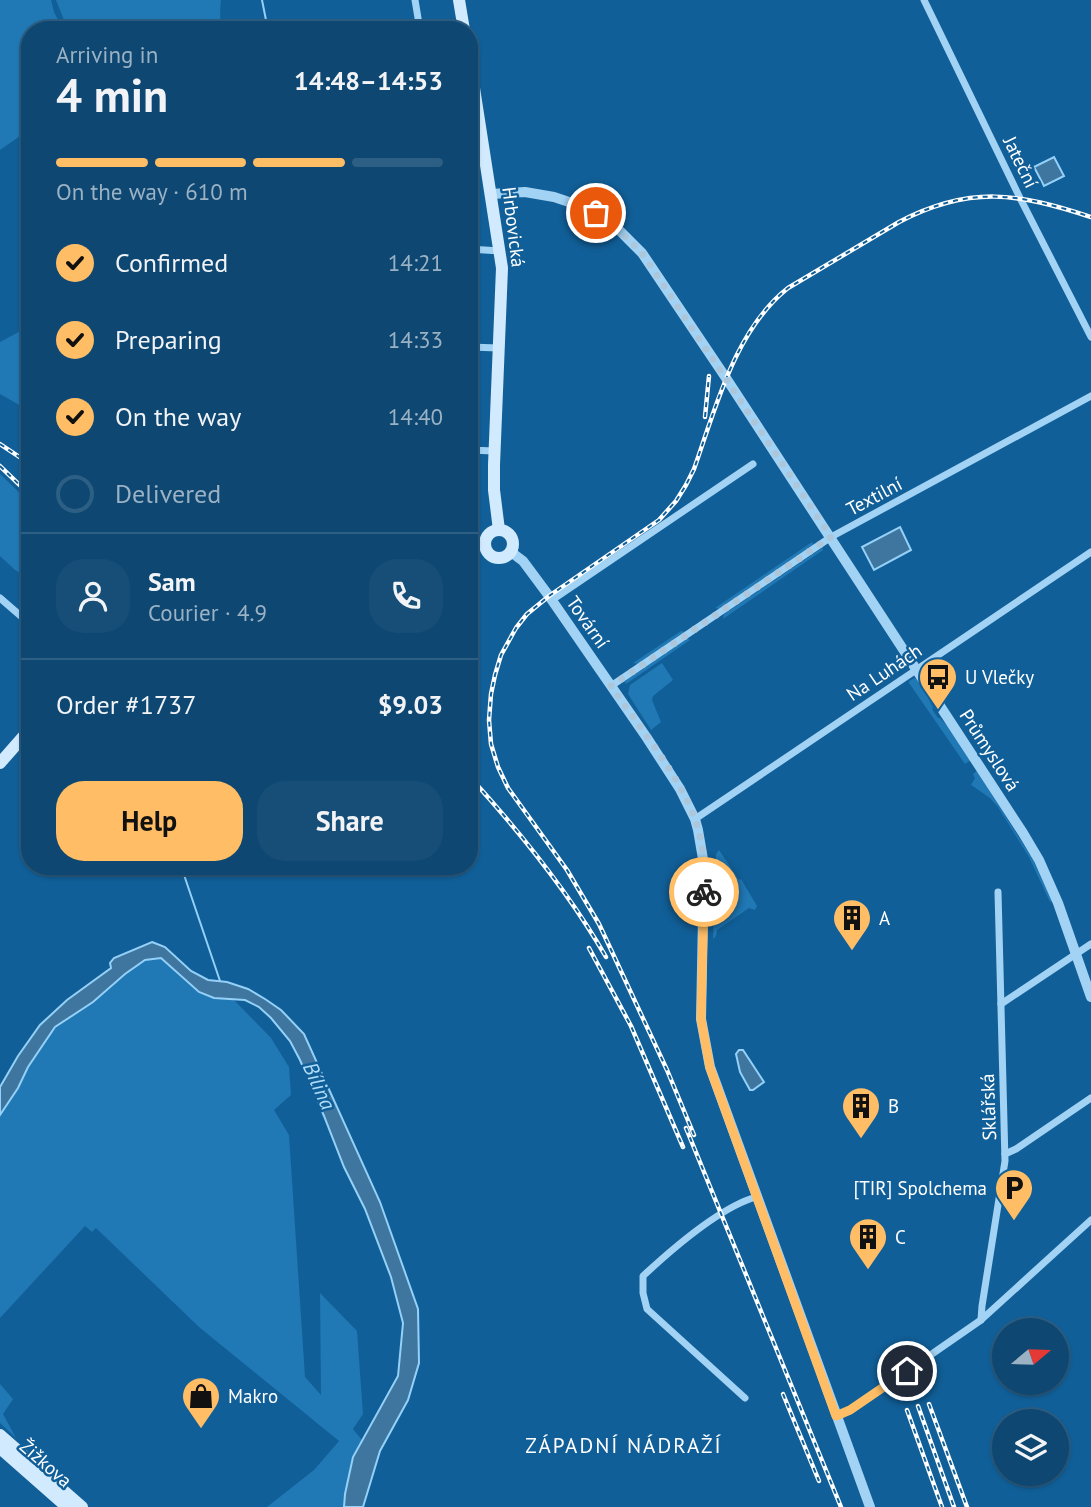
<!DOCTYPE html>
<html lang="en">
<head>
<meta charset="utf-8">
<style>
	:root { --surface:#0d4772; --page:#164e77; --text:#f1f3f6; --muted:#9ab2c4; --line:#2d5f84; --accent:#ffbd65 }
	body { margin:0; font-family:"PT Sans",sans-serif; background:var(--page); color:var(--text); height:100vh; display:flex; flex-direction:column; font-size:26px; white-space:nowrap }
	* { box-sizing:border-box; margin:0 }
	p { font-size:23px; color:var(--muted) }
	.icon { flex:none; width:38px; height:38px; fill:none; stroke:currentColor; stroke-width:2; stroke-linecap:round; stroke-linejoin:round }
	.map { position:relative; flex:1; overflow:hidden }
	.details { position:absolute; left:21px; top:21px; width:457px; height:854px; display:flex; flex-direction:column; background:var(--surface); border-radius:28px; box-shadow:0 2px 5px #0004,0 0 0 2px var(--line) }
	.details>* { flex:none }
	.needle { width:46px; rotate:71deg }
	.tools { position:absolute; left:992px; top:1318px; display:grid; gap:14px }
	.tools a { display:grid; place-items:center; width:77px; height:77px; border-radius:50%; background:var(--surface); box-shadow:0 2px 5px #0004,0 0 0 2px var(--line); font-size:35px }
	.pin { position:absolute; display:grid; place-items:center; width:60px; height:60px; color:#fff; margin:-30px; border:4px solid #fff; border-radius:50%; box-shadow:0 2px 7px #0007 }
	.courier { position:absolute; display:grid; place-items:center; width:70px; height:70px; margin:-35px; border:5px solid #ffbd65; border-radius:50%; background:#fff; color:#222; box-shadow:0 2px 9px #0007 }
	.summary em { font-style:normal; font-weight:600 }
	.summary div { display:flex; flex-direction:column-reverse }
	.summary { display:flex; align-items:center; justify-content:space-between; height:119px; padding:0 35px }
	h1 { font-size:46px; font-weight:600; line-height:52px }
	.bar { display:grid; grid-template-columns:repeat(4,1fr); gap:10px 7px; align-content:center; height:84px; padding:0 35px }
	.bar i { height:9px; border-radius:5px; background:var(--line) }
	.bar .active { background:var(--accent) }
	.bar p { grid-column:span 4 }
	.line { display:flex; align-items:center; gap:18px; padding:0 35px; border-top:2px solid var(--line) }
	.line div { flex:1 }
	.round { display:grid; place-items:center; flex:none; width:74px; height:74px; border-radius:28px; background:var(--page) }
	ol { padding:0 35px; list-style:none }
	li { display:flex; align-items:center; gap:21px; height:77px }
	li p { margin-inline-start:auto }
	li .icon { padding:7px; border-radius:50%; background:var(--accent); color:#111; stroke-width:4 }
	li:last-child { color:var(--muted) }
	li i { width:38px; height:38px; border:4px solid var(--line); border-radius:50% }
	.cta { display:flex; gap:14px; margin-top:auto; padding:14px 35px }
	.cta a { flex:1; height:80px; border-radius:28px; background:var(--accent); color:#111; font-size:28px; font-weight:600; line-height:80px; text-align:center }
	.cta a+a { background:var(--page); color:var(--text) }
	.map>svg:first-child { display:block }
</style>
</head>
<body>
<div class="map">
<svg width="1091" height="1507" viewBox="0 0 1091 1507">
	<rect width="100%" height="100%" fill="#115f98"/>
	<!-- green -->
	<g fill="#2078b5">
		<polygon points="0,0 51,0 54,12 63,30 30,30 30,129 0,150"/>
		<path d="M56,0H221C220,10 219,21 224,30H68Z"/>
		<polygon points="30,326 30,411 0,394 0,342"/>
		<polygon points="0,474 30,503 30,578 15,570 0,556"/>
		<polygon points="812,542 814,545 719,609 715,608"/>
		<polygon points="822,548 823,550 723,619 724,614"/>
		<polygon points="681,631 685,632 638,664 633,663"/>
		<polygon points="687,638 690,640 626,684 625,682 627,679"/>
		<polygon points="662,663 673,680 653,696 652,700 661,722 651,730 628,694 630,685"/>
		<polygon points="915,678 923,686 933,708 932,709 938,718 940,718 950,729 971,760 965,764 909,683 909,681"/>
		<polygon points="977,771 1033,860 1052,901 1050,902 1029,857 998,807 990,798 971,785 975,778 973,774"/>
		<polygon points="719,850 739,880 741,879 757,906 755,910 749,908 717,930 716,936 713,939 716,854"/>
		<path d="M161,958C183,978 200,1001 232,998L271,1038L289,1067L291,1095L274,1110L289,1135L305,1377L321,1395L320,1293L357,1331L363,1414L353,1429L362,1440C351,1461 345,1483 344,1507H267L314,1470L339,1441L199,1327L96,1228L92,1232L85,1226L0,1318V1115L18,1088L28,1067L55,1027L93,1002L125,973L145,960Z"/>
		<polygon points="0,1384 13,1399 3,1414 16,1438 0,1423"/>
	</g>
	<!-- water -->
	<g fill="#3e769f" stroke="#94d0f7" stroke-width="2">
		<polygon points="1054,157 1064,176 1044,186 1034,167"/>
		<polygon points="900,527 911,550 874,570 862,547"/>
		<polygon points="152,942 165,947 191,971 208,980 227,982 248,989 265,999 281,1010 304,1034 380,1202 418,1309 419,1363 408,1400 380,1451 363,1507 344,1507 345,1494 353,1457 398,1376 403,1323 391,1277 365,1209 344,1167 324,1116 300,1060 290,1041 271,1018 259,1007 245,1000 214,998 199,992 161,958 145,960 125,974 93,1002 55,1027 28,1067 18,1088 0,1115 0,1087 18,1056 40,1025 67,1000 111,968 110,963 114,958"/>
		<polygon points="739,1050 743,1050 764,1082 753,1090 750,1090 740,1072 736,1054"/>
	</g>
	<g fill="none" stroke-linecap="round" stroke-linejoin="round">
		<!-- stream -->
		<g stroke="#94d0f7" stroke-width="2">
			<polyline points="262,0 268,30"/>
			<polyline points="181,866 220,981"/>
		</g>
		<!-- minor -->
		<g stroke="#a2d2f4" stroke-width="7">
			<polyline points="415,0 420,30"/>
			<polyline points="924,0 1020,198 1091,337"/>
			<polyline points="469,249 500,251"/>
			<polyline points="469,347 499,348"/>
			<polyline points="469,450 494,451"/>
			<polyline points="0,598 30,624"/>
			<polyline points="552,600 753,464"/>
			<polyline points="611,686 831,537 1091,396"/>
			<polyline points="695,819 1091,552"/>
			<polyline points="1001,1004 1091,944"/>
			<polyline points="1005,1154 1016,1149 1091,1098"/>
			<polyline points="981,1320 982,1306 1005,1161 998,892"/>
			<path d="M745,1398L647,1309L643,1293V1276C671,1250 721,1207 756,1197"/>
			<polyline points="836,1416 851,1410 981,1320 1091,1220"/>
		</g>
		<!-- tertiary -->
		<g stroke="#a2d2f4" stroke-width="10">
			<polyline points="491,194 525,192 554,197 575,204 596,213 614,225 642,253 726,378 1023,833 1039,860 1058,903 1091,997"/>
			<polyline points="511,552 523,561 549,596 647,738 680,789 695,819 698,830 704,865 701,1019 710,1067 870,1507"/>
		</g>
		<!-- secondary -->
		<g stroke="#d2eafd" stroke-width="12">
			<polyline points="459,0 464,30"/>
			<polyline points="469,56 502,268 494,465 494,490 499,530"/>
			<circle cx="499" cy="544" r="14"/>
			<polyline points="469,543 485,544"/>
			<polyline points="0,763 30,729"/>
			<polyline points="0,1435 82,1507"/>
			<polyline points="0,1448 67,1507"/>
		</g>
		<defs>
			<g id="rail">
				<polyline points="705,417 709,376"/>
				<polyline points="0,444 30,464"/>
				<polyline points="0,466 30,495"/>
				<path d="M469,776C520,832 568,891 606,957"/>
				<polyline points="589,948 631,1026 683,1147"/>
				<polyline points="686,1128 841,1507"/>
				<path d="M694,1135L667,1070L599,924L567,870L508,788L498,767L491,744L489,720L491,694L495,675L501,655L516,628L527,614L549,596L659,520L676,501L686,485L694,469C716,407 735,330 788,288L899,222C970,185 1018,193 1091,217"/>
				<polyline points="783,1394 819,1481"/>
				<polyline points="929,1404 967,1507"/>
				<polyline points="918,1406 954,1507"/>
				<polyline points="907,1410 942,1507"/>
			</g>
		</defs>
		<!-- rail casing -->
		<use href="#rail" stroke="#fff" stroke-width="4.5"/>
		<!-- rail -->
		<use href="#rail" stroke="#115f98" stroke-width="2" stroke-dasharray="5" stroke-linecap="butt"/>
	</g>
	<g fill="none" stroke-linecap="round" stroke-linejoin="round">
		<!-- done -->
		<path stroke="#acc7db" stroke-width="7" stroke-dasharray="0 12.6" d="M596,213L614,225L642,253L831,537L611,686C640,728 683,779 698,828C704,849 705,871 704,892"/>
		<!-- route -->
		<polyline stroke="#ffbd65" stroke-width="9" points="704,892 701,1019 710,1068 836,1416 850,1410 907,1371"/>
	</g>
	<!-- icons -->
	<defs>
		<symbol id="bus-pin" viewBox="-11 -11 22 30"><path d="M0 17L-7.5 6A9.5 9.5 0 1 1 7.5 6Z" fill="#ffbd65" stroke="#115f98"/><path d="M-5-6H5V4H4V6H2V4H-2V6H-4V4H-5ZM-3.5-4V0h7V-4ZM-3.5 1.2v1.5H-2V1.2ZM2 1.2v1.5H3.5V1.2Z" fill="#111"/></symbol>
		<symbol id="building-pin" viewBox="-11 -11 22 30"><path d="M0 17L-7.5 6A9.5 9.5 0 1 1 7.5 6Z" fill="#ffbd65" stroke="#115f98"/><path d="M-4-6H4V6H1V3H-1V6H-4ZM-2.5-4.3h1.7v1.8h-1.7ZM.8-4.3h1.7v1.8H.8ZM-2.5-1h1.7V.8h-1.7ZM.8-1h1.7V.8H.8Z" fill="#111"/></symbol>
		<symbol id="parking-pin" viewBox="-11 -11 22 30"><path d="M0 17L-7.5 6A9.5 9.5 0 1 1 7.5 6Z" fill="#ffbd65" stroke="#115f98"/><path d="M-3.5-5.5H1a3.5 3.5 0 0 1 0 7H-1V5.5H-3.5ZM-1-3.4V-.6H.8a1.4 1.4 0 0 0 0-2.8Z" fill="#111"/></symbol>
		<symbol id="shop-pin" viewBox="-11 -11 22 30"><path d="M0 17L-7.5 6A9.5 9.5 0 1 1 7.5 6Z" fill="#ffbd65" stroke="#115f98"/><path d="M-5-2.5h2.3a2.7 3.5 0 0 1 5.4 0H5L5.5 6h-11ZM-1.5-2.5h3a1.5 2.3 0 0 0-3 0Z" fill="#111"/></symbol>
	</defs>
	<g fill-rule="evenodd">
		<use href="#bus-pin" x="916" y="655" width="44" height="60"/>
		<use href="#building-pin" x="830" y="896" width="44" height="60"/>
		<use href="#building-pin" x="839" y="1084" width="44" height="60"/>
		<use href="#parking-pin" x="992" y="1166" width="44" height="60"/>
		<use href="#building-pin" x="846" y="1215" width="44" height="60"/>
		<use href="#shop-pin" x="179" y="1374" width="44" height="60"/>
	</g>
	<g text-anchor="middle" stroke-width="5" stroke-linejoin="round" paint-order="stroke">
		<!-- street labels -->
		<g font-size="19" fill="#fff" stroke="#115f98">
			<text transform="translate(1021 162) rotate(64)" y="7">Jateční</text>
			<text transform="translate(514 227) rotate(83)" y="7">Hrbovická</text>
			<text transform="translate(874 496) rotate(-28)" y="7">Textilní</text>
			<text transform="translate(588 622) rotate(55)" y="7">Tovární</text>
			<text transform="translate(884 672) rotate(-34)" y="7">Na Luhách</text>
			<text transform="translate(990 750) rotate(57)" y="7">Průmyslová</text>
			<text transform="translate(988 1107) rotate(-92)" y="7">Sklářská</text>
			<text transform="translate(46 1463) rotate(41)" y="7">Žižkova</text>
		</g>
		<!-- poi labels -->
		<g font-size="19" fill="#fff" stroke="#115f98" text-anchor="start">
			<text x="965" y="684">U Vlečky</text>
			<text x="879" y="925">A</text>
			<text x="888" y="1113">B</text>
			<text x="987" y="1195" text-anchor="end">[TIR] Spolchema</text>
			<text x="895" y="1244">C</text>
			<text x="228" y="1403">Makro</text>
		</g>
		<!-- water labels -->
		<g font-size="21" font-style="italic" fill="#aedcfa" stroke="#115f98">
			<text transform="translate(319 1086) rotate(66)" y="7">Bílina</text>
		</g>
		<!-- neighbourhood labels -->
		<g font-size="21" letter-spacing="2" fill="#fff" stroke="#115f98">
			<text x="624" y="1453">ZÁPADNÍ NÁDRAŽÍ</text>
		</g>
	</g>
</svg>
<div class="tools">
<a><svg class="needle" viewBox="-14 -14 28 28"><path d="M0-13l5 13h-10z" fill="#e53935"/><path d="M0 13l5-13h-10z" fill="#9ab2c4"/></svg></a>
<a><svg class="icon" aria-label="layers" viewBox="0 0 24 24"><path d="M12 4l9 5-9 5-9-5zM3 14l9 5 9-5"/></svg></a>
</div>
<div class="pin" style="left:596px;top:213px;background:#ea580c"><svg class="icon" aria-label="bag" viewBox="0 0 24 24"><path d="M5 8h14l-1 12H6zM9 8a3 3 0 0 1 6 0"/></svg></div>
<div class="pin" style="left:907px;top:1371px;background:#1f2937"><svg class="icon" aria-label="home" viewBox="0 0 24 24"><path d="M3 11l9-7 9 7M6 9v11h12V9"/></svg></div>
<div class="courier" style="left:704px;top:892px"><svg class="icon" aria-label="bike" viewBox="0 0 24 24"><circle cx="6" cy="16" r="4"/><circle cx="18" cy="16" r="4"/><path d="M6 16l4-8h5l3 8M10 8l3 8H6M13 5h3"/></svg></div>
<section class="details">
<div class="summary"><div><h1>4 min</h1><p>Arriving in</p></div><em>14:48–14:53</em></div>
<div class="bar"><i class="active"></i><i class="active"></i><i class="active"></i><i></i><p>On the way · 610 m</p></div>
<ol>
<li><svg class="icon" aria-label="check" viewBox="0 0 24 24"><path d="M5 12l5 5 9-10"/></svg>Confirmed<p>14:21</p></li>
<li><svg class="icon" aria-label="check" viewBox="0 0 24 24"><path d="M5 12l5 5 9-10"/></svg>Preparing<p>14:33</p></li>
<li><svg class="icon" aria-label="check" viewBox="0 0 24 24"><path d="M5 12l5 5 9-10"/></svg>On the way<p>14:40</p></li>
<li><i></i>Delivered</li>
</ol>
<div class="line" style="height:126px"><a class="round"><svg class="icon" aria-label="person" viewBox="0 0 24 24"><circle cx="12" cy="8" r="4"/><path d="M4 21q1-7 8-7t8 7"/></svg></a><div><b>Sam</b><p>Courier · 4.9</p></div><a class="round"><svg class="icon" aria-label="phone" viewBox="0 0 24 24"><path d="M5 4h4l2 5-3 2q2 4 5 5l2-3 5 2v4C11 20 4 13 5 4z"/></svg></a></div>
<div class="line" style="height:91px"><div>Order #1737</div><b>$9.03</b></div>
<div class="cta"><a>Help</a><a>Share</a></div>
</section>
</div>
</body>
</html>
